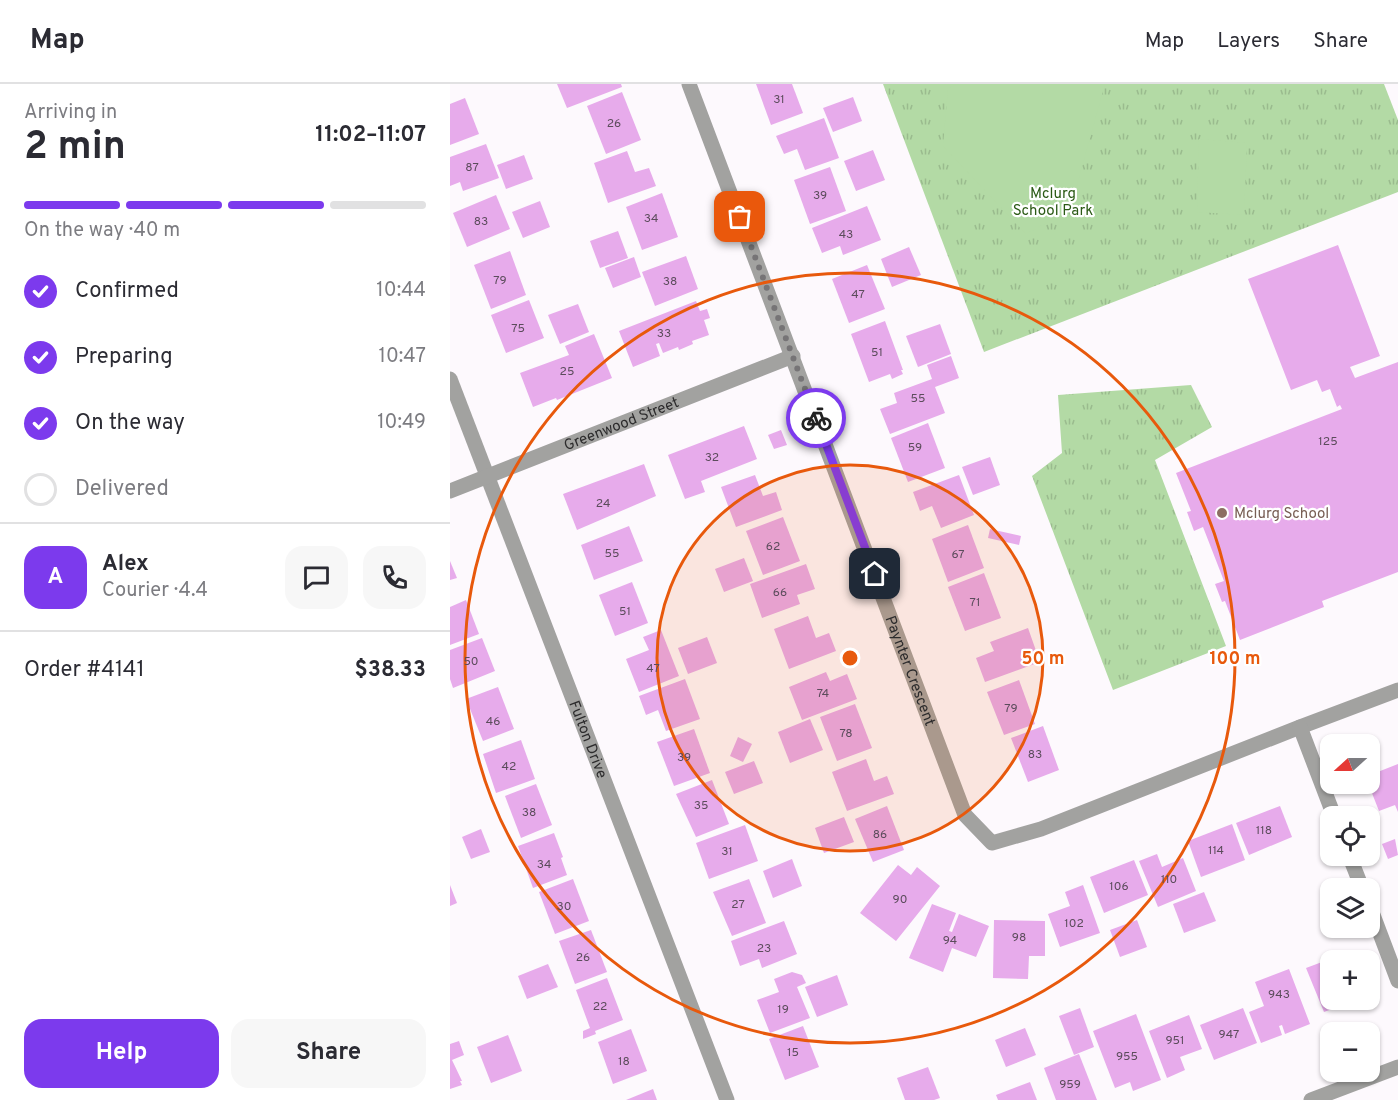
<!DOCTYPE html>
<html lang="en">
<head>
<meta charset="utf-8">
<style>
	:root { --surface:#fff; --page:#f7f7f7; --text:#2b2b33; --muted:#7c7c81; --line:#e1e1e2; --accent:#7c3aed }
	body { margin:0; font-family:Overpass,sans-serif; background:var(--page); color:var(--text); height:100vh; display:flex; flex-direction:column; font-size:22px; white-space:nowrap }
	* { box-sizing:border-box; margin:0 }
	p { font-size:20px; color:var(--muted) }
	.icon { flex:none; width:33px; height:33px; fill:none; stroke:currentColor; stroke-width:2; stroke-linecap:round; stroke-linejoin:round }
	.map { position:relative; flex:1; overflow:hidden }
	.sheet { display:flex; flex-direction:column; background:var(--surface); width:450px }
	.sheet>* { flex:none }
	.needle { width:39px; rotate:249deg }
	.buttons { position:absolute; left:870px; top:650px; display:grid; gap:12px }
	.buttons a { display:grid; place-items:center; width:60px; height:60px; border-radius:12px; background:var(--surface); box-shadow:0 2px 4px #0004; font-size:30px }
	.pin { position:absolute; display:grid; place-items:center; width:51px; height:51px; color:#fff; margin:-26px; border-radius:12px; box-shadow:0 3px 9px #0006 }
	.courier { position:absolute; display:grid; place-items:center; width:60px; height:60px; margin:-30px; border:4px solid #7c3aed; border-radius:50%; background:#fff; color:#222; box-shadow:0 2px 8px #0007 }
	.head em { font-style:normal; font-weight:700 }
	.head div { display:flex; flex-direction:column-reverse }
	.head { display:flex; align-items:center; justify-content:space-between; height:102px; padding:0 24px }
	h1 { font-size:39px; font-weight:700; line-height:45px }
	.bar { display:grid; grid-template-columns:repeat(4,1fr); gap:9px 6px; align-content:center; height:72px; padding:0 24px }
	.bar i { height:8px; border-radius:4px; background:var(--line) }
	.bar .active { background:var(--accent) }
	.bar p { grid-column:span 4 }
	.line { display:flex; align-items:center; gap:15px; padding:0 24px; border-top:2px solid var(--line) }
	.line div { flex:1 }
	.round { display:grid; place-items:center; flex:none; width:63px; height:63px; border-radius:18px; background:var(--page) }
	ol { padding:0 24px; list-style:none }
	li { display:flex; align-items:center; gap:18px; height:66px }
	li p { margin-inline-start:auto }
	li .icon { padding:6px; border-radius:50%; background:var(--accent); color:#fff; stroke-width:4 }
	li:last-child { color:var(--muted) }
	li i { width:33px; height:33px; border:3px solid var(--line); border-radius:50% }
	.cta { display:flex; gap:12px; margin-top:auto; padding:12px 24px }
	.cta a { flex:1; height:69px; border-radius:18px; background:var(--accent); color:#fff; font-size:24px; font-weight:700; line-height:69px; text-align:center }
	.cta a+a { background:var(--page); color:var(--text) }
	header { display:flex; align-items:center; gap:36px; box-sizing:border-box; height:84px; padding:0 30px; background:var(--surface); border-bottom:2px solid var(--line) }
	header strong { font-size:28px }
	nav { display:flex; gap:33px; margin-inline-start:auto; font-size:21px }
	main { display:flex; flex:1; min-height:0 }
	.map>svg:first-child { display:block }
</style>
</head>
<body>
<header>
<strong>Map</strong>
<nav><a>Map</a><a>Layers</a><a>Share</a></nav>
</header>
<main>
<section class="sheet">
<div class="head"><div><h1>2 min</h1><p>Arriving in</p></div><em>11:02–11:07</em></div>
<div class="bar"><i class="active"></i><i class="active"></i><i class="active"></i><i></i><p>On the way · 40 m</p></div>
<ol>
<li><svg class="icon" aria-label="check" viewBox="0 0 24 24"><path d="M5 12l5 5 9-10"/></svg>Confirmed<p>10:44</p></li>
<li><svg class="icon" aria-label="check" viewBox="0 0 24 24"><path d="M5 12l5 5 9-10"/></svg>Preparing<p>10:47</p></li>
<li><svg class="icon" aria-label="check" viewBox="0 0 24 24"><path d="M5 12l5 5 9-10"/></svg>On the way<p>10:49</p></li>
<li><i></i>Delivered</li>
</ol>
<div class="line" style="height:108px"><b class="round" style="background:var(--accent);color:#fff">A</b><div><b>Alex</b><p>Courier · 4.4</p></div><a class="round"><svg class="icon" aria-label="chat" viewBox="0 0 24 24"><path d="M4 5h16v11H9l-5 4z"/></svg></a><a class="round"><svg class="icon" aria-label="phone" viewBox="0 0 24 24"><path d="M5 4h4l2 5-3 2q2 4 5 5l2-3 5 2v4C11 20 4 13 5 4z"/></svg></a></div>
<div class="line" style="height:78px"><div>Order #4141</div><b>$38.33</b></div>
<div class="cta"><a>Help</a><a>Share</a></div>
</section>
<div class="map">
<svg width="948" height="1016" viewBox="0 0 948 1016">
	<defs>
		<pattern id="grass-tufts" width="24" height="20" patternUnits="userSpaceOnUse" patternTransform="scale(1.5)"><rect width="24" height="20" fill="#b3daa5"/><path d="M3 7l-1-3M5 7V3M7 7l1-3M15 17l-1-3M17 17v-4M19 17l1-3" fill="none" stroke="#9abb8e"/></pattern>
	</defs>
	<rect width="100%" height="100%" fill="#fdf9fd"/>
	<!-- grass -->
	<g fill="url(#grass-tufts)">
		<polygon points="433,0 934,0 948,36 948,108 534,268"/>
		<polygon points="741,301 762,343 705,376 776,562 663,606 582,392 612,369 608,311"/>
	</g>
	<!-- pitch -->
	<g fill="#b3daa5">
		<polygon points="509,0 655,0 620,126 576,150 493,62 498,4"/>
		<polygon points="749,55 797,59 794,131 747,128"/>
	</g>
	<!-- building -->
	<g fill="#e7abeb">
		<polygon points="107,0 171,0 172,3 117,24"/>
		<polygon points="306,0 342,0 353,29 321,41"/>
		<polygon points="172,8 191,56 156,70 137,22"/>
		<polygon points="403,13 412,37 383,48 373,24"/>
		<polygon points="15,14 29,50 0,61 0,20"/>
		<polygon points="374,34 389,74 355,86 347,65 334,70 326,52"/>
		<polygon points="36,60 49,94 13,107 10,98 0,102 0,73"/>
		<polygon points="423,66 435,96 406,107 394,77"/>
		<polygon points="177,67 185,88 199,84 206,102 158,119 144,79"/>
		<polygon points="74,71 83,95 56,105 47,81"/>
		<polygon points="380,83 396,127 360,140 344,96"/>
		<polygon points="212,109 228,153 192,166 176,123"/>
		<polygon points="46,111 60,145 17,163 3,129"/>
		<polygon points="90,117 100,143 73,154 62,128"/>
		<polygon points="417,122 431,156 393,171 390,162 372,169 362,144"/>
		<polygon points="168,147 178,174 150,184 140,157"/>
		<polygon points="888,161 930,272 900,283 905,294 948,278 948,488 872,517 874,523 790,556 775,517 772,518 765,500 774,497 753,443 744,447 737,428 741,427 726,389 892,325 890,321 887,323 880,305 872,308 867,296 841,306 798,195"/>
		<polygon points="459,163 471,191 442,203 431,175"/>
		<polygon points="60,167 76,211 41,225 24,181"/>
		<polygon points="236,172 248,205 205,222 192,188"/>
		<polygon points="184,173 191,193 163,204 155,184"/>
		<polygon points="417,181 435,225 399,239 382,195"/>
		<polygon points="79,216 94,254 56,269 41,231"/>
		<polygon points="246,217 250,227 257,225 260,234 254,236 259,251 242,257 243,260 229,266 228,263 213,269 209,259 206,260 210,272 183,283 169,247"/>
		<polygon points="128,220 139,248 110,260 98,231"/>
		<polygon points="435,237 453,286 451,286 453,290 442,295 440,290 419,298 401,250"/>
		<polygon points="490,240 501,270 468,283 456,252"/>
		<polygon points="144,250 162,294 107,316 106,314 83,323 70,289 119,271 115,262"/>
		<polygon points="501,272 509,294 485,303 495,329 440,350 430,325 447,319 444,309 482,295 477,281"/>
		<polygon points="478,339 495,384 458,398 441,354"/>
		<polygon points="294,342 307,375 251,397 255,408 235,415 218,371"/>
		<polygon points="331,346 337,361 324,365 318,351"/>
		<polygon points="540,373 550,401 523,411 512,383"/>
		<polygon points="194,380 206,412 127,446 113,410"/>
		<polygon points="305,391 313,412 326,408 332,426 286,443 271,403"/>
		<polygon points="509,391 524,431 491,444 482,422 470,427 463,408"/>
		<polygon points="333,433 350,477 313,491 296,447"/>
		<polygon points="518,441 534,484 498,498 482,455"/>
		<polygon points="179,442 193,477 144,496 131,461"/>
		<polygon points="540,445 571,452 569,461 538,454"/>
		<polygon points="294,474 303,497 274,508 265,485"/>
		<polygon points="0,477 7,494 0,496"/>
		<polygon points="356,480 365,505 347,511 350,520 312,534 300,500"/>
		<polygon points="534,489 551,534 515,547 498,503"/>
		<polygon points="182,498 198,539 165,552 149,511"/>
		<polygon points="16,516 29,550 0,561 0,523"/>
		<polygon points="358,532 366,554 379,549 386,567 339,585 324,545"/>
		<polygon points="578,544 590,578 535,598 526,574 544,567 540,558"/>
		<polygon points="211,546 229,592 189,608 176,575 199,566 193,553"/>
		<polygon points="257,553 267,579 238,590 228,564"/>
		<polygon points="32,554 45,587 3,604 0,595 0,566"/>
		<polygon points="376,588 380,597 397,590 407,615 352,636 339,603"/>
		<polygon points="235,595 250,635 216,647 208,626 196,631 189,612"/>
		<polygon points="569,596 585,640 554,651 537,608"/>
		<polygon points="48,603 64,645 33,657 16,615"/>
		<polygon points="405,620 422,664 387,677 370,633"/>
		<polygon points="360,635 373,666 340,679 328,648"/>
		<polygon points="593,642 609,686 578,698 561,654"/>
		<polygon points="244,645 260,689 224,702 207,658"/>
		<polygon points="288,653 302,660 293,678 280,672"/>
		<polygon points="71,656 85,695 46,709 33,670"/>
		<polygon points="416,675 424,697 437,692 444,710 397,727 382,688"/>
		<polygon points="304,677 313,699 284,710 275,688"/>
		<polygon points="948,680 948,728 945,721 929,727 918,699 920,691"/>
		<polygon points="262,696 279,740 246,753 226,710"/>
		<polygon points="86,700 102,741 71,754 55,712"/>
		<polygon points="437,722 454,766 423,778 405,735"/>
		<polygon points="830,722 842,753 799,771 786,739"/>
		<polygon points="394,733 404,758 374,769 365,744"/>
		<polygon points="782,740 795,776 751,793 738,757"/>
		<polygon points="295,741 308,777 259,795 246,759"/>
		<polygon points="31,745 40,768 21,775 12,753"/>
		<polygon points="104,749 113,773 111,774 117,791 83,804 68,762"/>
		<polygon points="945,755 948,771 938,775 932,760"/>
		<polygon points="707,770 712,783 733,774 746,807 708,823 689,777"/>
		<polygon points="342,775 352,802 323,814 313,787"/>
		<polygon points="684,776 698,811 654,829 640,793"/>
		<polygon points="448,781 461,791 467,783 490,802 446,857 410,829"/>
		<polygon points="123,795 139,837 105,850 89,808"/>
		<polygon points="299,795 316,839 282,852 263,808"/>
		<polygon points="0,801 7,819 0,822"/>
		<polygon points="633,801 650,849 610,863 598,830 620,822 615,808"/>
		<polygon points="754,808 766,837 734,849 723,820"/>
		<polygon points="482,820 506,829 499,847 502,848 509,830 539,842 526,873 502,864 493,888 459,874"/>
		<polygon points="544,836 595,837 595,872 579,872 578,895 543,894"/>
		<polygon points="687,836 697,863 670,873 660,846"/>
		<polygon points="334,837 347,870 312,884 309,875 290,882 281,857"/>
		<polygon points="141,846 157,888 125,900 109,857"/>
		<polygon points="888,872 890,876 880,876 880,915 908,915 874,928 856,884"/>
		<polygon points="98,880 108,903 77,915 68,892"/>
		<polygon points="839,885 860,940 835,950 832,941 829,942 832,951 811,959 799,928 814,922 805,898"/>
		<polygon points="342,888 352,891 356,899 347,903 360,934 320,949 307,916 329,908 324,895"/>
		<polygon points="387,891 398,921 367,933 355,903"/>
		<polygon points="157,894 173,936 145,947 146,950 133,955 133,947 140,944 126,906"/>
		<polygon points="630,924 644,963 624,971 609,932"/>
		<polygon points="793,924 807,959 764,976 750,941"/>
		<polygon points="686,930 711,996 683,1007 680,998 665,1004 643,947"/>
		<polygon points="739,931 752,965 730,973 735,986 717,994 699,947"/>
		<polygon points="353,942 369,983 335,996 319,955"/>
		<polygon points="575,944 586,971 556,983 545,956"/>
		<polygon points="181,945 197,987 163,1000 148,958"/>
		<polygon points="58,951 72,987 41,999 27,963"/>
		<polygon points="9,957 14,971 2,976 12,997 10,997 12,1001 0,1005 0,960"/>
		<polygon points="629,970 647,1016 606,1016 594,984"/>
		<polygon points="478,983 490,1014 484,1016 455,1016 447,994"/>
		<polygon points="580,998 587,1016 548,1016 546,1011"/>
		<polygon points="203,1005 207,1016 176,1016"/>
	</g>
	<g fill="none" stroke-linecap="round" stroke-linejoin="round">
		<!-- minor -->
		<g stroke="#a2a2a0" stroke-width="15">
			<path id="s1" d="M239,0L515,731L542,759L591,745L850,643L948,606"/>
			<path id="s2" d="M0,295L277,1016"/>
			<path id="s3" d="M0,407L343,272"/>
			<polyline points="850,643 884,732"/>
			<polyline points="899,771 912,804"/>
			<polyline points="920,823 948,897"/>
		</g>
		<!-- tertiary -->
		<polyline stroke="#a2a2a0" stroke-width="15" points="861,1016 948,983"/>
	</g>
	<g fill="none" stroke-linecap="round" stroke-linejoin="round">
		<!-- done -->
		<polyline stroke="#767476" stroke-width="6" stroke-dasharray="0 10.8" points="290,133 366,334"/>
		<!-- route -->
		<polyline stroke="#7c3aed" stroke-width="8" points="366,334 425,490"/>
	</g>
	<!-- distance rings -->
	<circle cx="400" cy="574" r="193" fill="#e8590c" fill-opacity=".12"/>
	<g fill="none" stroke="#e8590c" stroke-width="3">
		<circle cx="400" cy="574" r="193"/>
		<circle cx="400" cy="574" r="385"/>
	</g>
	<!-- markers -->
	<circle fill="#8d6e63" stroke="#fff" stroke-width="2" cx="772" cy="429" r="6"/>
	<g text-anchor="middle" stroke-width="4.5" stroke-linejoin="round" paint-order="stroke">
		<!-- number labels -->
		<g font-size="12" fill="#5c4c5c">
			<text x="329" y="19">31</text>
			<text x="164" y="43">26</text>
			<text x="22" y="87">87</text>
			<text x="370" y="115">39</text>
			<text x="201" y="138">34</text>
			<text x="31" y="141">83</text>
			<text x="396" y="154">43</text>
			<text x="50" y="200">79</text>
			<text x="220" y="201">38</text>
			<text x="408" y="214">47</text>
			<text x="68" y="248">75</text>
			<text x="214" y="253">33</text>
			<text x="427" y="272">51</text>
			<text x="117" y="291">25</text>
			<text x="468" y="318">55</text>
			<text x="878" y="361">125</text>
			<text x="465" y="367">59</text>
			<text x="262" y="377">32</text>
			<text x="153" y="423">24</text>
			<text x="323" y="466">62</text>
			<text x="162" y="473">55</text>
			<text x="508" y="474">67</text>
			<text x="330" y="512">66</text>
			<text x="525" y="522">71</text>
			<text x="175" y="531">51</text>
			<text x="21" y="581">50</text>
			<text x="203" y="588">47</text>
			<text x="373" y="613">74</text>
			<text x="561" y="628">79</text>
			<text x="43" y="641">46</text>
			<text x="396" y="653">78</text>
			<text x="585" y="674">83</text>
			<text x="234" y="677">39</text>
			<text x="59" y="686">42</text>
			<text x="251" y="725">35</text>
			<text x="79" y="732">38</text>
			<text x="814" y="750">118</text>
			<text x="430" y="754">86</text>
			<text x="766" y="770">114</text>
			<text x="277" y="771">31</text>
			<text x="94" y="784">34</text>
			<text x="719" y="799">110</text>
			<text x="669" y="806">106</text>
			<text x="450" y="819">90</text>
			<text x="288" y="824">27</text>
			<text x="114" y="826">30</text>
			<text x="624" y="843">102</text>
			<text x="569" y="857">98</text>
			<text x="500" y="860">94</text>
			<text x="314" y="868">23</text>
			<text x="133" y="877">26</text>
			<text x="829" y="914">943</text>
			<text x="150" y="926">22</text>
			<text x="333" y="929">19</text>
			<text x="779" y="954">947</text>
			<text x="725" y="960">951</text>
			<text x="343" y="972">15</text>
			<text x="677" y="976">955</text>
			<text x="174" y="981">18</text>
			<text x="620" y="1004">959</text>
		</g>
		<!-- park labels -->
		<g font-size="15" fill="#2b5a15" stroke="#fff">
			<text x="603" y="114">Mclurg<tspan x="603" dy="17">School Park</tspan></text>
		</g>
		<!-- street labels -->
		<g font-size="15" fill="#2d2c2d" stroke="#fff">
			<text dy="5" stroke="none"><textPath href="#s3" startOffset="184">Greenwood Street</textPath></text>
			<text dy="5" stroke="none"><textPath href="#s1" startOffset="627">Paynter Crescent</textPath></text>
			<text dy="5" stroke="none"><textPath href="#s2" startOffset="386">Fulton Drive</textPath></text>
		</g>
		<!-- education labels -->
		<g font-size="15" fill="#785e54" stroke="#fff" text-anchor="start">
			<text x="784" y="434">Mclurg School</text>
		</g>
	</g>
	<circle cx="400" cy="574" r="9" fill="#e8590c" stroke="#fff" stroke-width="3"/>
	<g font-size="18" text-anchor="middle" font-weight="bold" fill="#e8590c" stroke="#fff" stroke-width="4.5" stroke-linejoin="round" paint-order="stroke">
		<text x="593" y="580">50 m</text>
		<text x="785" y="580">100 m</text>
	</g>
</svg>
<div class="buttons">
<a><svg class="needle" viewBox="-14 -14 28 28"><path d="M0-13l5 13h-10z" fill="#e53935"/><path d="M0 13l5-13h-10z" fill="#7c7c81"/></svg></a>
<a><svg class="icon" aria-label="locate" viewBox="0 0 24 24"><circle cx="12" cy="12" r="6"/><path d="M12 2v4M12 18v4M2 12h4M18 12h4"/></svg></a>
<a><svg class="icon" aria-label="layers" viewBox="0 0 24 24"><path d="M12 4l9 5-9 5-9-5zM3 14l9 5 9-5"/></svg></a>
<a>+</a>
<a>−</a>
</div>
<div class="pin" style="left:290px;top:133px;background:#ea580c"><svg class="icon" aria-label="bag" viewBox="0 0 24 24"><path d="M5 8h14l-1 12H6zM9 8a3 3 0 0 1 6 0"/></svg></div>
<div class="pin" style="left:425px;top:490px;background:#1f2937"><svg class="icon" aria-label="home" viewBox="0 0 24 24"><path d="M3 11l9-7 9 7M6 9v11h12V9"/></svg></div>
<div class="courier" style="left:366px;top:334px"><svg class="icon" aria-label="bike" viewBox="0 0 24 24"><circle cx="6" cy="16" r="4"/><circle cx="18" cy="16" r="4"/><path d="M6 16l4-8h5l3 8M10 8l3 8H6M13 5h3"/></svg></div>
</div>
</main>
</body>
</html>
